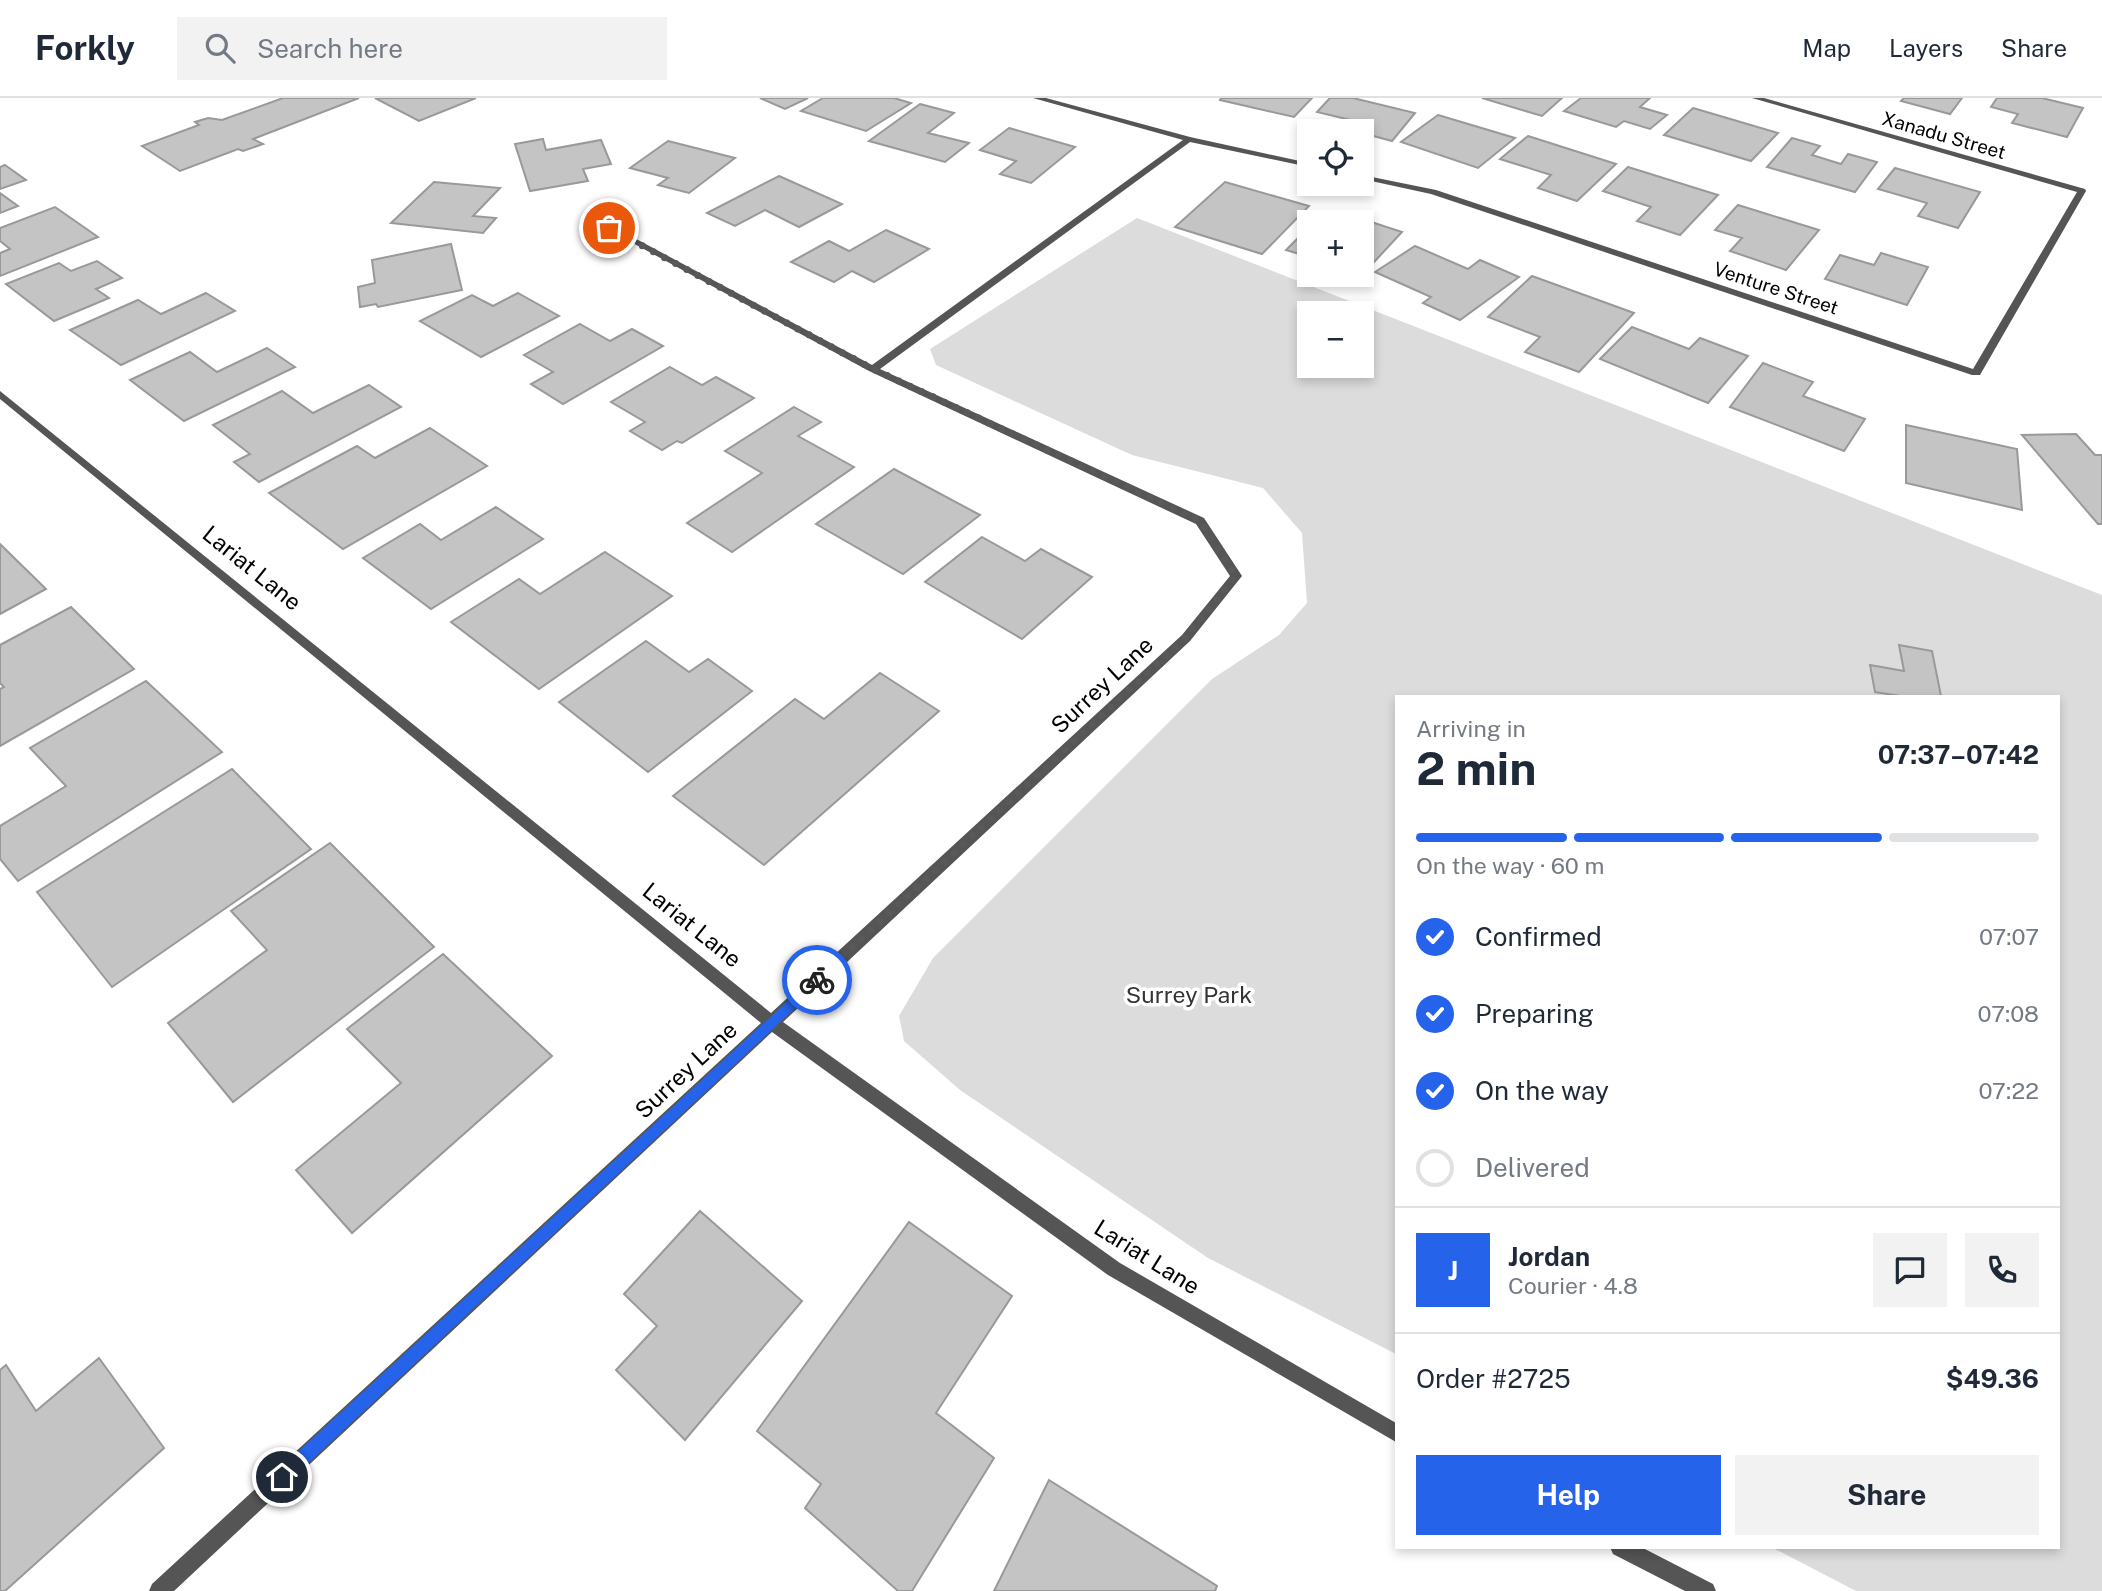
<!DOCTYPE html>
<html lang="en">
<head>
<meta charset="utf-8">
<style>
	:root { --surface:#fff; --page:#f2f2f3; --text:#1f2937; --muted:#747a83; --line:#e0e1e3; --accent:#2563eb }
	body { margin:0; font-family:"Public Sans",sans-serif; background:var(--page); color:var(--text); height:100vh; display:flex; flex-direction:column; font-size:26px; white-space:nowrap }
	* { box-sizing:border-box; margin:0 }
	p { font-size:23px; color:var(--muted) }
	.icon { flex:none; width:38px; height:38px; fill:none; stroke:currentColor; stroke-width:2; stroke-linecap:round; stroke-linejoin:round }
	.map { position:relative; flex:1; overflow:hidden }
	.sheet { position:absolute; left:1395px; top:597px; width:665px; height:854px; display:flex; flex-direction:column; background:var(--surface); border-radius:0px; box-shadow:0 4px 10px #0003 }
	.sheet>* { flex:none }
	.buttons { position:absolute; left:1297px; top:21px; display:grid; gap:14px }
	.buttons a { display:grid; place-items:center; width:77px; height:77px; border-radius:0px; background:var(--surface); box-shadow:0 4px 10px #0003; font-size:35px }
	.pin { position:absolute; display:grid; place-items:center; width:60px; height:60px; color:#fff; margin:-30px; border:4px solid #fff; border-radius:50%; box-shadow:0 2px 7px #0007 }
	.courier { position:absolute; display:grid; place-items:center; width:70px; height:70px; margin:-35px; border:5px solid #2563eb; border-radius:50%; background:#fff; color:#222; box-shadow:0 2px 9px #0007 }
	.summary em { font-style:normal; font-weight:700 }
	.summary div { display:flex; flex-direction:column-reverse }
	.summary { display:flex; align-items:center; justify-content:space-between; height:119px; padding:0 21px }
	h1 { font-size:46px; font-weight:700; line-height:52px }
	.bar { display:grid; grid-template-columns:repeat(4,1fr); gap:10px 7px; align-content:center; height:84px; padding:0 21px }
	.bar i { height:9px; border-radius:5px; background:var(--line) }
	.bar .current { background:var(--accent) }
	.bar p { grid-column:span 4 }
	.line { display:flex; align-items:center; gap:18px; padding:0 21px; border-top:2px solid var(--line) }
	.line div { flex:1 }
	.round { display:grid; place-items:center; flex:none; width:74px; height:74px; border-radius:0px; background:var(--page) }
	ol { padding:0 21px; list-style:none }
	li { display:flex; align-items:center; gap:21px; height:77px }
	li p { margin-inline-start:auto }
	li .icon { padding:7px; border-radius:50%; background:var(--accent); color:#fff; stroke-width:4 }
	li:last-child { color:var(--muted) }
	li i { width:38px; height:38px; border:4px solid var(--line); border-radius:50% }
	.primary-button { display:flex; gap:14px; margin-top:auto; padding:14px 21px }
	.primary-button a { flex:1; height:80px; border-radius:0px; background:var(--accent); color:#fff; font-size:28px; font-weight:700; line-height:80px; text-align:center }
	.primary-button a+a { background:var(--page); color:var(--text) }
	header { display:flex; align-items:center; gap:42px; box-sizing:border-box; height:98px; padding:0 35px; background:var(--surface); border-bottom:2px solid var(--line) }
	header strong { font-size:33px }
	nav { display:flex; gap:38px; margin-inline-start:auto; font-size:24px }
	.search { width:490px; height:63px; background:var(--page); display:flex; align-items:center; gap:18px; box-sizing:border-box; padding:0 24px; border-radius:0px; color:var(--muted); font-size:26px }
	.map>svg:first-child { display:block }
</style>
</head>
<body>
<header>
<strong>Forkly</strong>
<div class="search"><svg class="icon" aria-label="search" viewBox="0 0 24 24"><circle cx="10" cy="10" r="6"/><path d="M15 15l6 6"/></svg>Search here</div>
<nav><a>Map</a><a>Layers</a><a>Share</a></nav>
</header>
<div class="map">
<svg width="2102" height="1493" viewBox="0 0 2102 1493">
	<rect width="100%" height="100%" fill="#fff"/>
	<!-- green -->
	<path fill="#dcdcdc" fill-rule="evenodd" d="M1137,120L2102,497V1493H1856L1771,1449H2058V598H1396V1256L1208,1160L960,992L904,943L899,918L933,860L1212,581L1279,537L1307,505L1302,435L1263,390L1132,357L936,267L930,251ZM1309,215H1362V268H1309Z"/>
	<!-- building -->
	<g fill="#c4c4c4" stroke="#999" stroke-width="2">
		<polygon points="283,0 359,0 253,41 263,46 243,53 238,51 180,73 142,48 199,27 195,24 208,20 222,22"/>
		<polygon points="375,0 476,0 419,23"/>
		<polygon points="760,0 808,0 785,11"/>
		<polygon points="823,0 894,0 911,5 866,33 801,13"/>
		<polygon points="1221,0 1312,0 1294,19 1220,2"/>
		<polygon points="1330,0 1353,0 1415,15 1392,43 1355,33 1363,25 1317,14"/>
		<polygon points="1482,0 1562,0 1542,18"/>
		<polygon points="1581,0 1650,0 1640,9 1667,17 1650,31 1624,23 1616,29 1564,13"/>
		<polygon points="1904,0 1962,0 1950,16 1901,3"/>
		<polygon points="1997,0 2042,0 2083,10 2067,39 2012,25 2018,16 1991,9"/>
		<polygon points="920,6 954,15 928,35 969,45 945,64 869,43"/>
		<polygon points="1693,10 1778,35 1751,63 1664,37"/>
		<polygon points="1438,17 1515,40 1478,70 1401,44"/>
		<polygon points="1009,30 1075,49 1031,85 1000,76 1016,63 980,52"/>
		<polygon points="1528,38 1616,66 1577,103 1538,90 1551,77 1500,61"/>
		<polygon points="1792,40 1820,48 1812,57 1841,66 1848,56 1877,64 1855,94 1767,69"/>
		<polygon points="543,41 546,52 601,42 611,66 583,71 588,83 530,93 515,46"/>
		<polygon points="668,43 735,60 689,95 658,87 668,80 630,70"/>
		<polygon points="5,67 26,82 0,91 0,69"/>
		<polygon points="1628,69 1718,97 1680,137 1637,123 1651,109 1603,93"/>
		<polygon points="1895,70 1980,94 1958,130 1918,118 1927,105 1878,91"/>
		<polygon points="779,78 842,106 799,129 765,112 735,128 707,115"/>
		<polygon points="434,84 500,90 473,118 496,120 483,135 391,125"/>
		<polygon points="1225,84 1309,108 1262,156 1175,129"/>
		<polygon points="0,95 18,108 0,115"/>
		<polygon points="1738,107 1819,132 1786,172 1730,153 1742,140 1715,132"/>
		<polygon points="55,109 98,139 0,178 0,155 10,151 0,143 0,130"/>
		<polygon points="1362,121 1402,134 1362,177 1362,124 1359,124"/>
		<polygon points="1309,129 1309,159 1286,152"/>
		<polygon points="886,132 929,151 874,184 852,173 834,184 791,164 829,143 849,153"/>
		<polygon points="451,146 462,192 378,209 376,206 360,209 358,189 375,185 372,162"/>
		<polygon points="1415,148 1468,171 1480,162 1519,179 1460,222 1423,205 1431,199 1375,174"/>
		<polygon points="1881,155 1928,169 1907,207 1825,181 1840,157 1874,167"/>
		<polygon points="97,163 122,180 96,191 109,200 54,223 6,186 59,165 71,173"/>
		<polygon points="1321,177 1361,177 1352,187"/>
		<polygon points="1532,178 1634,215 1579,274 1525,254 1540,239 1488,219"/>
		<polygon points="206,195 235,213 121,267 70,232 138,202 161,216"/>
		<polygon points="518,195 559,218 481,259 420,223 472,197 493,208"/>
		<polygon points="580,226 610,243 632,231 663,248 563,306 531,286 553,274 524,257"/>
		<polygon points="1632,229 1689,251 1700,240 1748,258 1708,305 1600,261"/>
		<polygon points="267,250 295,269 184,323 130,282 190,254 217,274"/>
		<polygon points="1763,265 1813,284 1803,298 1865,321 1844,353 1730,309"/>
		<polygon points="670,269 702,287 716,279 754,300 682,345 677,343 662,352 630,333 645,324 611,304"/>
		<polygon points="369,287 401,309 259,384 234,364 250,356 213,327 282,293 313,315"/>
		<polygon points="794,309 821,324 798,338 854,369 732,454 687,425 762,375 725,353"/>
		<polygon points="1906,327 2017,351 2022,412 1906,385"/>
		<polygon points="430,330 487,368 343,451 269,395 357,348 375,360"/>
		<polygon points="2076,336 2095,357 2102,357 2102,426 2098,426 2022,337"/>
		<polygon points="894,371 980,417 903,476 816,426"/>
		<polygon points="496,409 543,441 431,511 363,460 420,426 441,442"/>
		<polygon points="982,439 1025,463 1041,451 1092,479 1022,541 925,484"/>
		<polygon points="0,446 46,491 0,516"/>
		<polygon points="605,454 672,498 539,591 451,524 519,481 540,496"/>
		<polygon points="71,509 134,571 0,648 0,591 4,589 0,585 0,547"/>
		<polygon points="646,543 689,574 708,561 752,593 648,674 559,604"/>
		<polygon points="1899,547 1932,553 1941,598 1900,598 1875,594 1870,567 1904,573"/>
		<polygon points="880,575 939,613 764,767 673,698 795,601 824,621"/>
		<polygon points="146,583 222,654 18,783 0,761 0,728 66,688 30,650"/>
		<polygon points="232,671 311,751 112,889 37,794"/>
		<polygon points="330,745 434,849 233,1004 168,925 267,852 231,813"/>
		<polygon points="443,856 552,958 352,1135 296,1072 401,985 347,931"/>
		<polygon points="700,1113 802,1203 685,1342 616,1272 657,1228 624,1196"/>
		<polygon points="909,1124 1012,1198 936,1315 994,1360 912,1493 898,1493 805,1410 821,1386 757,1333"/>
		<polygon points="99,1260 164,1350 5,1493 0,1493 0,1272 6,1267 36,1313"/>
		<polygon points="1049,1382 1217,1488 1215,1493 994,1493"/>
	</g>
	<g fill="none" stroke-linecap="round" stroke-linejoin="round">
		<!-- street -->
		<g fill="#555" fill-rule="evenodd">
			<polygon points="1033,0 1046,0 1190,39 1309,65 1309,69 1190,44 880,271 1204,420 1242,478 1190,543 783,924 1120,1165 1396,1325 1396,1344 1108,1177 772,934 174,1493 149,1493 152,1486 761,925 0,301 0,293 771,915 1182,537 1230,478 1196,426 869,273 605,130 612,128 872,267 1183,42"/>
			<polygon points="1752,0 1764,0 2085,91 2086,93 1980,277 1972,277 1431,96 1362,81 1362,77 1436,92 1973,271 2077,94"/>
			<polygon points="1610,1449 1641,1449 1713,1486 1716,1493 1685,1493 1613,1456"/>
		</g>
	</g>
	<!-- route -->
	<polygon fill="#2563eb" points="817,876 821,878 821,886 287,1385 282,1387 276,1385 274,1379 276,1374"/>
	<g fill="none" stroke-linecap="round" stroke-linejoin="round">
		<!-- done -->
		<polyline stroke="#595959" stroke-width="7" stroke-dasharray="0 12.6" points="609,130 873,271 1200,423 1236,478 1185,540 817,882"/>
	</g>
	<g text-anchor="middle" stroke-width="7" stroke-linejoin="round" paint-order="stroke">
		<!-- far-street labels -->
		<g font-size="19" fill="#000" stroke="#fff">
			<text transform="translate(1944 37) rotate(16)" y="7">Xanadu Street</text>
			<text transform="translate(1776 190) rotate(18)" y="7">Venture Street</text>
		</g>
		<!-- street labels -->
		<g font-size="23" fill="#000" stroke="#fff">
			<text transform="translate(252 470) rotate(39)" y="8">Lariat Lane</text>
			<text transform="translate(1102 587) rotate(-43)" y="8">Surrey Lane</text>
			<text transform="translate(692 827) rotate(39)" y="8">Lariat Lane</text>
			<text transform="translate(686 972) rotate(-43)" y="8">Surrey Lane</text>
			<text transform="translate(1147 1159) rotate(32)" y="8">Lariat Lane</text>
		</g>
		<!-- park labels -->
		<g font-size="23" fill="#333" stroke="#fff">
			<text x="1189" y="905">Surrey Park</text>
		</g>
	</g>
</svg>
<div class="buttons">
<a><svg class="icon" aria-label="locate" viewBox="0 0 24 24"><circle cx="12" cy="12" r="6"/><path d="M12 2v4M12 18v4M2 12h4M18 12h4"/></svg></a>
<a>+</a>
<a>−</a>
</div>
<div class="pin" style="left:609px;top:130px;background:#ea580c"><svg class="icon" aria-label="bag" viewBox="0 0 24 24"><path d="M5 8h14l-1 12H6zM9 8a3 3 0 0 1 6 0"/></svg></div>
<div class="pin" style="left:282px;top:1379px;background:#1f2937"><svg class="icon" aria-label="home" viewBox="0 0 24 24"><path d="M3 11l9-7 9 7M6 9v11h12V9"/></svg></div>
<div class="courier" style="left:817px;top:882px"><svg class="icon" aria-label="bike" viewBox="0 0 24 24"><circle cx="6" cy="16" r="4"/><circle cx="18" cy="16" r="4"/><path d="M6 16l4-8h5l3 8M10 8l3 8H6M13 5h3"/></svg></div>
<section class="sheet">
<div class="summary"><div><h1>2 min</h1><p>Arriving in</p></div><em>07:37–07:42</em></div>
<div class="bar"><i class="current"></i><i class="current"></i><i class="current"></i><i></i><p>On the way · 60 m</p></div>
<ol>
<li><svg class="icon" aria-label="check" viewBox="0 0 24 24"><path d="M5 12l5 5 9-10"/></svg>Confirmed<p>07:07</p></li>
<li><svg class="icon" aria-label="check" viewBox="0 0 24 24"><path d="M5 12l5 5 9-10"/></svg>Preparing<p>07:08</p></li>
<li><svg class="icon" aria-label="check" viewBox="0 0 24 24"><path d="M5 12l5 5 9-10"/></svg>On the way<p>07:22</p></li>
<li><i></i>Delivered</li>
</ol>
<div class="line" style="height:126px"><b class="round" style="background:var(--accent);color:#fff">J</b><div><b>Jordan</b><p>Courier · 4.8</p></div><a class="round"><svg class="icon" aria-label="chat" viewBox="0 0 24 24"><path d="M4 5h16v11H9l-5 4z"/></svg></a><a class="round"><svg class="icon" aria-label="phone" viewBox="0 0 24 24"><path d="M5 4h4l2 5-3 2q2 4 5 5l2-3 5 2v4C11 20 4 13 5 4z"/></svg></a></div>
<div class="line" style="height:91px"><div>Order #2725</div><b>$49.36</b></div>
<div class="primary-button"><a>Help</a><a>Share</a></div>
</section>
</div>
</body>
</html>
